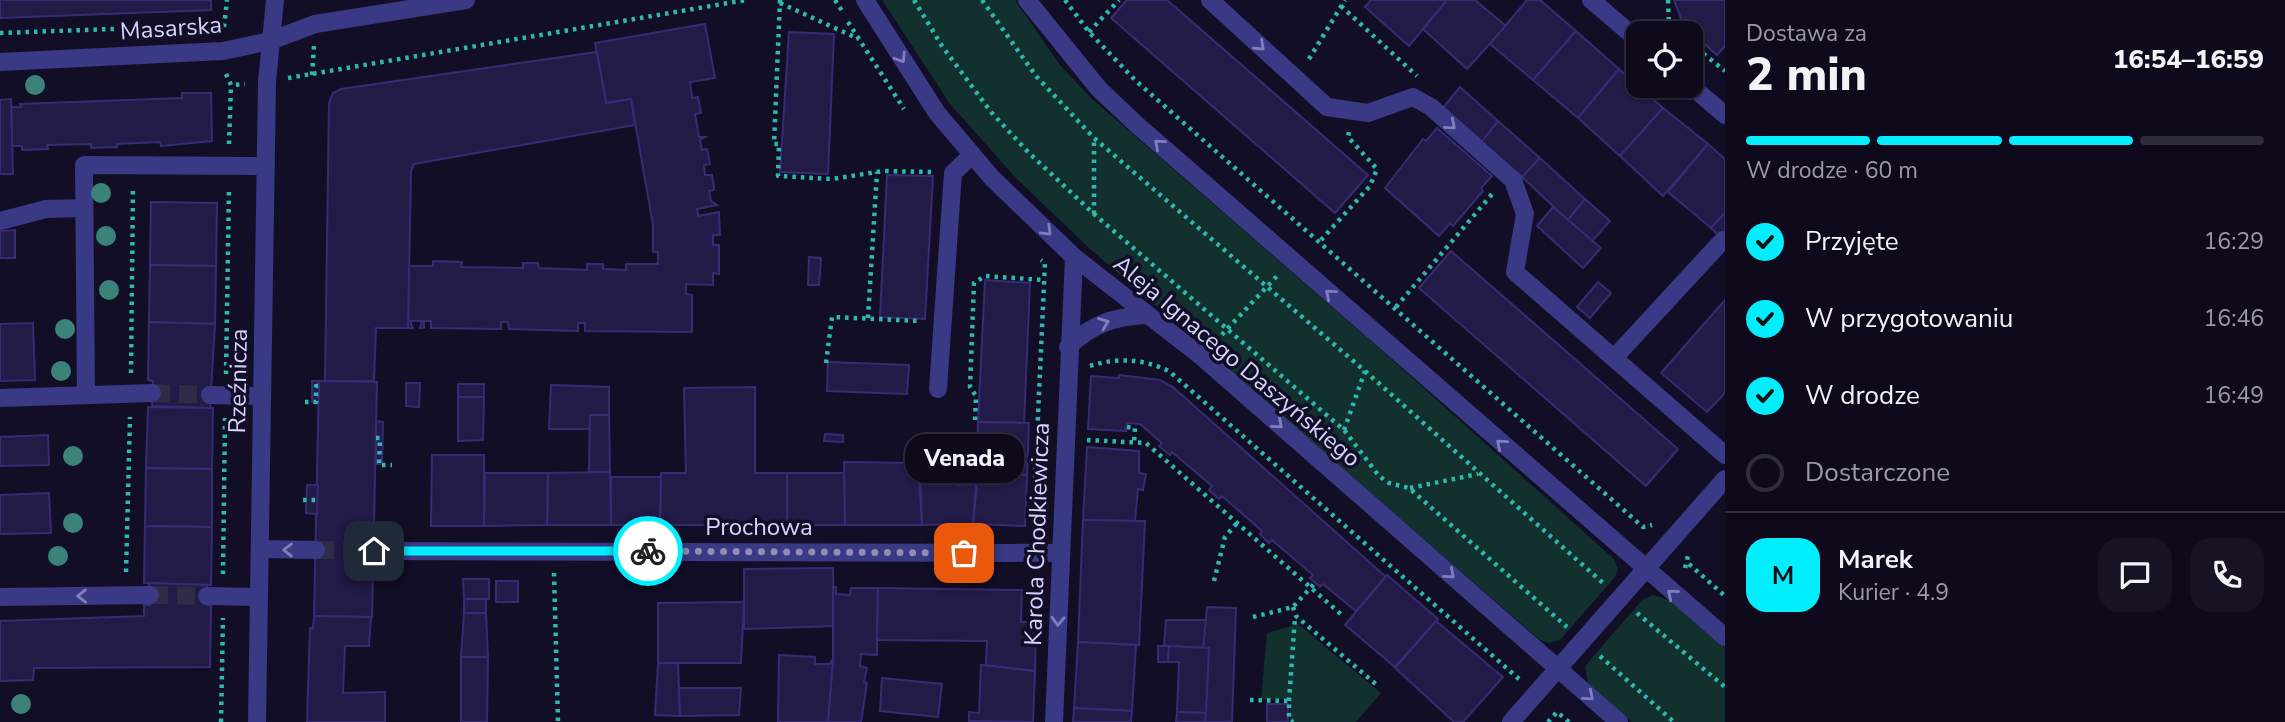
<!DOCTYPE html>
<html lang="pl">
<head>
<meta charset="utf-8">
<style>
	:root { --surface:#0e0a1c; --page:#171325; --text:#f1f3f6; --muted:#9b9aa3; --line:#2e2b3b; --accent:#00eefe }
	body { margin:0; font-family:"Nunito Sans",sans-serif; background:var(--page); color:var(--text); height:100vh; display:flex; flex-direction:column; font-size:26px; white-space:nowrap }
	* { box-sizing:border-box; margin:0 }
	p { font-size:23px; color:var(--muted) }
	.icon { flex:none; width:38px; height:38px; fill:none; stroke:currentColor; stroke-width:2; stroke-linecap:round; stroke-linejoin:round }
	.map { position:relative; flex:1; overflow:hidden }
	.sheet { display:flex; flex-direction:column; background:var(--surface); width:560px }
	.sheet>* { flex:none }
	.buttons { position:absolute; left:1626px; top:21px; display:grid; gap:14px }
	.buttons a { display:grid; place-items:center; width:77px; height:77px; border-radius:14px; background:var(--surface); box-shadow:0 2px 5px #0004,0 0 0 2px var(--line); font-size:35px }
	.pin { position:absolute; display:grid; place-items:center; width:60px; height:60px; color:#fff; margin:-30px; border-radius:14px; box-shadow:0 4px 10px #0006 }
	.courier { position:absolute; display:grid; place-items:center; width:70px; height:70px; margin:-35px; border:5px solid #00eefe; border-radius:50%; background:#fff; color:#222; box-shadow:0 2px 9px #0007 }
	.bubble { position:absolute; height:49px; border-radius:21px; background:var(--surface); box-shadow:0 2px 5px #0004,0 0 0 2px var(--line); font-size:23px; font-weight:800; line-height:49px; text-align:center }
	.summary em { font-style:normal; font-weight:800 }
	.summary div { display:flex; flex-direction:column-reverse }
	.summary { display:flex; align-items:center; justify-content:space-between; height:119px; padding:0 21px }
	h1 { font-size:46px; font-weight:800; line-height:52px }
	.bar { display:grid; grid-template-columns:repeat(4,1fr); gap:10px 7px; align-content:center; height:84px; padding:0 21px }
	.bar i { height:9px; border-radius:5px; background:var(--line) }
	.bar .selected { background:var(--accent) }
	.bar p { grid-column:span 4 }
	.line { display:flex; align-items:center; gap:18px; padding:0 21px; border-top:2px solid var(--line) }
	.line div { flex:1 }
	.round { display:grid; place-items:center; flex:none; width:74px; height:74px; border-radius:21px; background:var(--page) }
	ol { padding:0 21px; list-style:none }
	li { display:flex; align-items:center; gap:21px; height:77px }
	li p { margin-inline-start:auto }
	li .icon { padding:7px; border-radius:50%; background:var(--accent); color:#111; stroke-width:4 }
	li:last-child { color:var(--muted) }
	li i { width:38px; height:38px; border:4px solid var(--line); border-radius:50% }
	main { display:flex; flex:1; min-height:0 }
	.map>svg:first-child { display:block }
</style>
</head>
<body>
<main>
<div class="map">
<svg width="1725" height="722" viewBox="0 0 1725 722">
	<rect width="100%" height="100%" fill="#120e26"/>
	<!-- green -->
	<g fill="#11302e">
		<polygon points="882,0 1015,0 1060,65 1091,98 1379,348 1614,559 1618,569 1615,577 1560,640 1550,643 1540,640 1089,248 1015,177 950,104"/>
		<polygon points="1653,595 1669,600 1725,647 1725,722 1632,722 1588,683 1585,666 1642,600"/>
		<polygon points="1298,624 1381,693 1356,722 1290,722 1290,700 1261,699 1267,633"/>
	</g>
	<!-- building -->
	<g fill="#221a47" stroke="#372c73" stroke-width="2">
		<polygon points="0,0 211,0 211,10 0,18"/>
		<polygon points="1127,0 1167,0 1368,175 1335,213 1111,18"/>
		<polygon points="1371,0 1444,0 1446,1 1409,46 1365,7"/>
		<polygon points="1447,0 1475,0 1506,26 1467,69 1423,29"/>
		<polygon points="1527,0 1540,0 1576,31 1533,80 1490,44"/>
		<polygon points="1674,0 1725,0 1725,46 1717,55 1684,26"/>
		<polygon points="705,24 715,78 690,82 692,98 698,97 701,113 695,114 699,137 705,137 700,140 702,150 707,149 710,164 704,165 705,175 712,175 714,187 714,190 709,191 711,201 717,205 697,209 698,216 719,212 720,235 713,235 713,245 719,245 719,274 713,273 713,285 686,284 686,294 692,295 692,332 585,331 585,323 578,323 578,331 509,329 508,322 501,322 501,329 431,328 431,321 424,321 424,328 420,328 422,321 410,321 413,328 408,328 409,266 433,266 433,261 462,262 461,267 523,268 523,263 538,263 539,268 587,270 587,264 603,264 603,269 626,270 626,264 658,264 658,252 653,252 653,225 631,99 606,103 595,43"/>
		<polygon points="1576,31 1619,69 1578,118 1533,80"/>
		<polygon points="789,32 834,34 828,174 780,172"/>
		<polygon points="597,52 606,103 631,99 635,125 414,164 411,171 408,328 376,328 374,381 325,381 329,103 333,93 341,89"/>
		<polygon points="1619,69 1663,108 1620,156 1578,118"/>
		<polygon points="1460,87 1498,121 1481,143 1441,110"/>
		<polygon points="182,93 211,93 212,141 161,146 160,142 117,144 117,147 91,148 91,144 47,145 48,149 22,150 22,146 12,146 11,107 21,107 20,104 182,98"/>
		<polygon points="11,99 13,174 0,174 0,100"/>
		<polygon points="1663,108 1708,144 1663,196 1620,156"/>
		<polygon points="1498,121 1540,158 1522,177 1481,143"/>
		<polygon points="1437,128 1492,176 1481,188 1483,191 1453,226 1450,223 1439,236 1385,188 1423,139 1426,141"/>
		<polygon points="1708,144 1725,159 1725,213 1711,228 1668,192"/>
		<polygon points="1540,158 1585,199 1568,220 1522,177"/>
		<polygon points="887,175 933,176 925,319 880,317"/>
		<polygon points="1585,199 1610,221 1592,241 1568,220"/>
		<polygon points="151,202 217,203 216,266 150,265"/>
		<polygon points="1553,207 1601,248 1583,268 1537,226"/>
		<polygon points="1725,213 1725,242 1711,228"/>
		<polygon points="15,230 15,258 0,258 0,231"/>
		<polygon points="1451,251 1678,449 1646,486 1419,288"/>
		<polygon points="809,257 821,258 819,285 808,285"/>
		<polygon points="150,265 216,266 215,324 149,322"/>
		<polygon points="985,280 1030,283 1024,423 978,422"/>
		<polygon points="1598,282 1611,293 1590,318 1577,307"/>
		<polygon points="1725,300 1725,393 1707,412 1661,373"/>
		<polygon points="149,322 215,324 210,408 152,406 153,381 148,380"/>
		<polygon points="33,323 35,380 0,381 0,324"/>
		<polygon points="828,362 909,365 907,394 827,391"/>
		<polygon points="1119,375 1160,380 1173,387 1386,577 1356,611 1323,584 1320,587 1310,578 1313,575 1272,540 1269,543 1260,534 1262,531 1222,496 1219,499 1209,490 1212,486 1172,452 1170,455 1159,446 1162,443 1140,424 1127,423 1126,431 1088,429 1091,376 1119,378"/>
		<polygon points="312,381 319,381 319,403 312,402"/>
		<polygon points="319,381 377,382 372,617 314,616"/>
		<polygon points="406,383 420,383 419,407 406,406"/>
		<rect x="458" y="384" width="26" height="13"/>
		<polygon points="551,385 609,387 609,415 590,415 590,429 549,429"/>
		<polygon points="755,387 755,473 787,473 787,525 660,525 661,473 686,473 684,388"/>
		<polygon points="458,397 484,397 483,440 458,441"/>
		<polygon points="148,407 213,408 212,469 146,468"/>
		<polygon points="590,415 609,415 610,472 589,472"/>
		<polygon points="376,421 383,422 382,464 376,464"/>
		<polygon points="978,422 1029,423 1027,475 977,474"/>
		<polygon points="825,434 843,435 843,442 824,441"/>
		<polygon points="48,435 49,465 0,466 0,437"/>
		<polygon points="1087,447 1139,451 1139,473 1146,474 1143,490 1138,489 1135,521 1083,520"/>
		<polygon points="432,455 484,455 484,526 431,526"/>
		<polygon points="844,462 918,463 922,525 845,525"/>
		<polygon points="146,468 212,469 212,527 145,526"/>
		<polygon points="920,469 958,472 958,485 976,484 973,524 922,525"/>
		<polygon points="610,472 611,525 547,525 548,473"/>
		<polygon points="485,473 548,473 547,525 484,526"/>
		<polygon points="787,473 844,473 845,525 787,525"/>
		<polygon points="978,474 1027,475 1025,526 973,524"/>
		<polygon points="611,477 661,477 660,525 611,525"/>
		<polygon points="307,485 318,485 317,514 306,513"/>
		<polygon points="49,493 51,533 0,534 0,495"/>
		<polygon points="1083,520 1145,521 1139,645 1078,642"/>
		<polygon points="145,526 212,527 211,585 144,583"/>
		<polygon points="833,568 834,626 744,629 744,569"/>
		<polygon points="1387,575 1438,619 1395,667 1345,625"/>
		<polygon points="463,579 489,579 489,599 464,599"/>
		<rect x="496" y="581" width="22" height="21"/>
		<polygon points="149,583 207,585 207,605 211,606 210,667 34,668 33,680 0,681 0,621 144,616 144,605 150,605"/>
		<polygon points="833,587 836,587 836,594 850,595 851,588 878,588 877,655 861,654 860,666 867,668 864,682 867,683 861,722 828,722 833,659"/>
		<polygon points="878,588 1022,590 1021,622 1036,622 1035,671 986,665 987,641 877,640"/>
		<rect x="464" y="599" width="22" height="14"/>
		<polygon points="744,602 741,663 658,663 658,603"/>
		<polygon points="1207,607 1236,608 1232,722 1205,722 1209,648 1203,648"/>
		<polygon points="464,613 486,613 488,657 461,657"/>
		<polygon points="314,616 371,617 369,646 345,646 343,693 385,692 385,722 307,722 310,628 313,628"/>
		<polygon points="1166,620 1206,620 1203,648 1164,646"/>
		<polygon points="1436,621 1503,677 1463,722 1454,722 1395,668"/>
		<polygon points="1078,642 1136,645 1132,711 1074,708"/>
		<polygon points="1158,646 1169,646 1168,662 1158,662"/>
		<polygon points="1169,646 1209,648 1206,713 1177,712 1179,662 1168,662"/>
		<polygon points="779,655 815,657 815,664 830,664 833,659 828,722 778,722"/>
		<polygon points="461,657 488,657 487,722 461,722"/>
		<polygon points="658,663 678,663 680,716 655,715"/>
		<polygon points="981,665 1035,671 1033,722 969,721 969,712 979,713"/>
		<polygon points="882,678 942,684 938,717 880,711"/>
		<polygon points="679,688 741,688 739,715 680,716"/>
		<rect x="1267" y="704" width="21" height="18"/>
		<polygon points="1074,708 1132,711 1131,722 1073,722"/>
		<polygon points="1177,712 1206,713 1205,722 1176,722"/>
	</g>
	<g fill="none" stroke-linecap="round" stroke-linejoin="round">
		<!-- minor-tunnel -->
		<g stroke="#302c47" stroke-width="18" stroke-dasharray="18 9" stroke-linecap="butt">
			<polyline points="152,393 210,395"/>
			<polyline points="316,550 374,551"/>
			<polyline points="150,595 207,596"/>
		</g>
		<!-- path -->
		<g stroke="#2db9ac" stroke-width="4.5" stroke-dasharray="3.5 5" stroke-linecap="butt">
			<polyline points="780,0 774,144 779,144 778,176 832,179 883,171 931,172"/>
			<polyline points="835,0 844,14"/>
			<polyline points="914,0 942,46 991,112 1029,153 1094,214 1344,430 1379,476 1389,483 1409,488 1567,627"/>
			<polyline points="982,0 1036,76 1094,138 1365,371 1603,583"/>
			<polyline points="1065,0 1089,32 1136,81 1643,527 1652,525"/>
			<polyline points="1668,0 1669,25 1679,33"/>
			<polyline points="780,3 859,39"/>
			<polyline points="1341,6 1417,76"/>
			<polyline points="848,22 904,109"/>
			<polyline points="224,27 227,0"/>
			<polyline points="1089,32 1119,0"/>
			<polyline points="0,33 224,25"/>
			<polyline points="1690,43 1725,71"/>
			<polyline points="1309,59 1345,0"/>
			<polyline points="226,74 231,85 245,84"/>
			<polyline points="312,75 314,46"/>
			<polyline points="288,78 746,0"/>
			<polyline points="229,144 231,85"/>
			<polyline points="1094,214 1094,138"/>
			<polyline points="1321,240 1370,186 1377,169 1348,137 1349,132"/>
			<polyline points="1396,307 1493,193"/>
			<polyline points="868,318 877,172"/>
			<polyline points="1216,341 1277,276"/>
			<polyline points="826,363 832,317 921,321"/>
			<path d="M1090,366C1118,357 1143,359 1169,371L1519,679"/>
			<polyline points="131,373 133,186"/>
			<polyline points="226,374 229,187"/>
			<polyline points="305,402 316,402 316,386 320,386"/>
			<polyline points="975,420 976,396 970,387 974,283 985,276 1044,280"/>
			<polyline points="1127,427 1135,428 1134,443"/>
			<polyline points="1344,430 1365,371"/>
			<polyline points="376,438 380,438 379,465 392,465"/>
			<polyline points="1087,440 1146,443 1343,616"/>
			<polyline points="1410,488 1478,474"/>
			<polyline points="303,500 318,500"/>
			<polyline points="1038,522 1034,503 1045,263 1041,260"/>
			<polyline points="1689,564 1725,596"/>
			<polyline points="1685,568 1688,556"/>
			<polyline points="126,572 130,417"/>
			<polyline points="554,573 558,722"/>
			<polyline points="223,574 225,418"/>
			<polyline points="1214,581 1225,537 1237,523"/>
			<polyline points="1293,607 1296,616 1378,686"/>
			<polyline points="1637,613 1725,687"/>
			<polyline points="1253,617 1293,607 1315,583"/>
			<polyline points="1600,656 1674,722"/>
			<polyline points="1250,700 1289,701 1289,719 1293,722"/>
			<polyline points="1289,701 1295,617"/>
			<polyline points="221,722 223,618"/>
			<polyline points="1548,722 1557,712 1569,722"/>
		</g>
		<!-- minor -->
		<g stroke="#393986" stroke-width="18">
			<polyline points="865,0 937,113 992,178 1074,257 1202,357 1619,722"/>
			<polyline points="1027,0 1099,89 1136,124 1725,637"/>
			<polyline points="1210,0 1327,107 1368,113 1413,97 1431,107 1513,180 1525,214 1515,272 1725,455"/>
			<polyline points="1591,0 1638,40"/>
			<polyline points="0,62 223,51 270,41 315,24 466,0"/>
			<polyline points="1690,85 1725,115"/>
			<polyline points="0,221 46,209 84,208"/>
			<path d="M1068,347C1092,324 1113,317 1146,315"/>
			<polyline points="1614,358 1723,240"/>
			<polyline points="938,389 953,173 972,155"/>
			<polyline points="86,395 84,165 266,166"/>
			<polyline points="210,395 262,396"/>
			<polyline points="0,398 152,393"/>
			<polyline points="260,549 316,550"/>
			<polyline points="374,551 1060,553"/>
			<polyline points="207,596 259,597"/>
			<polyline points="0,597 150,595"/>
			<polyline points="257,722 267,82 275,0"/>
			<polyline points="1054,722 1074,257"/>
			<polyline points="1511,722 1725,479"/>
		</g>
	</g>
	<!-- trees -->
	<g fill="#3b8378">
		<circle cx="35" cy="85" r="10"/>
		<circle cx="101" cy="193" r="10"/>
		<circle cx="106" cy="236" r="10"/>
		<circle cx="109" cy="290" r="10"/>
		<circle cx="65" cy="329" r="10"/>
		<circle cx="61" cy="371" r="10"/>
		<circle cx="73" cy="456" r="10"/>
		<circle cx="73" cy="523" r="10"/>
		<circle cx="58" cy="556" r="10"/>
		<circle cx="21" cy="704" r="10"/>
	</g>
	<!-- one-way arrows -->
	<defs><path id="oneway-chevron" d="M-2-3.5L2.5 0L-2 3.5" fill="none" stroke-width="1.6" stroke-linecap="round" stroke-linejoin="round" transform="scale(1.75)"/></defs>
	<g stroke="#807ebc">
		<use href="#oneway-chevron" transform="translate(1260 46) rotate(43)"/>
		<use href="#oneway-chevron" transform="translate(901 58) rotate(58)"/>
		<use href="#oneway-chevron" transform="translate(1451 125) rotate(41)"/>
		<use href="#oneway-chevron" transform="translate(1159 144) rotate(-139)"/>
		<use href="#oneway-chevron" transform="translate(1047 231) rotate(44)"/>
		<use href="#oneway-chevron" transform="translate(1330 294) rotate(-139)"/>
		<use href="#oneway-chevron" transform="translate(1104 323) rotate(-21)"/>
		<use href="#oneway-chevron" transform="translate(1278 424) rotate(41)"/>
		<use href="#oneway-chevron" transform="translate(1501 444) rotate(-139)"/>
		<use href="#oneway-chevron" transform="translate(288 550) rotate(-179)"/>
		<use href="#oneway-chevron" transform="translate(1450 574) rotate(41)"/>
		<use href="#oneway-chevron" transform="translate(1672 594) rotate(-140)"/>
		<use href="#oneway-chevron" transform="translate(82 596) rotate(179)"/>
		<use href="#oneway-chevron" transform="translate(1058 621) rotate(92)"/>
		<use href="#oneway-chevron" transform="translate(1589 696) rotate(40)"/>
	</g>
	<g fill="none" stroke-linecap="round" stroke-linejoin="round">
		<!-- done -->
		<polyline stroke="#928eb3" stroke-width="7" stroke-dasharray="0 12.6" points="648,551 964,553"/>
		<!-- route -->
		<polyline stroke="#00eefe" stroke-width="9" points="374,551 648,551"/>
	</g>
	<g text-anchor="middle" stroke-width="7" stroke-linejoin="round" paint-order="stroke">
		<!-- street labels -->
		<g font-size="24" fill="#d7d3ff" stroke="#120e26">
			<text transform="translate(171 28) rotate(-4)" y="8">Masarska</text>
			<text transform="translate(1237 361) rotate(40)" y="8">Aleja Ignacego Daszyńskiego</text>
			<text transform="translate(238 381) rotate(-89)" y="8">Rzeźnicza</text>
			<text x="759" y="535">Prochowa</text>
			<text transform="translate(1037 534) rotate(-88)" y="8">Karola Chodkiewicza</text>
		</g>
	</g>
</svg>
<div class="buttons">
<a><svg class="icon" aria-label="locate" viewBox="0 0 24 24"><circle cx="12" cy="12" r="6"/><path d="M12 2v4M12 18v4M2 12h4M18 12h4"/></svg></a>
</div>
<div class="pin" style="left:964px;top:553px;background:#ea580c"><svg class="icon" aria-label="bag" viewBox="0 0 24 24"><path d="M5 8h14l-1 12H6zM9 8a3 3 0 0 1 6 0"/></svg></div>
<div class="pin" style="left:374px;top:551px;background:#1f2937"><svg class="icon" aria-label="home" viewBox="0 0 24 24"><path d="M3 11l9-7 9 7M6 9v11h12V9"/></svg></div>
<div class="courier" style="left:648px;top:551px"><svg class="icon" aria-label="bike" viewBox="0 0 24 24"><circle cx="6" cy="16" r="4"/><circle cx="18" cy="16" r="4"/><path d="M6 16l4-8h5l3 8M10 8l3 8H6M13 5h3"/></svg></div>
<div class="bubble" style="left:905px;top:434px;width:119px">Venada</div>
</div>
<section class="sheet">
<div class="summary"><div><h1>2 min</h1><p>Dostawa za</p></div><em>16:54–16:59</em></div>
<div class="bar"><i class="selected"></i><i class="selected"></i><i class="selected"></i><i></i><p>W drodze · 60 m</p></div>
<ol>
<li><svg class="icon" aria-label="check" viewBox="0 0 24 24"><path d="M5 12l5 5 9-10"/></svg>Przyjęte<p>16:29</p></li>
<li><svg class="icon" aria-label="check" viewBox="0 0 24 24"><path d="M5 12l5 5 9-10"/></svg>W przygotowaniu<p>16:46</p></li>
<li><svg class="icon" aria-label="check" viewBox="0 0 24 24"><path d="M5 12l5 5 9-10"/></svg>W drodze<p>16:49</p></li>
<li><i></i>Dostarczone</li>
</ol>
<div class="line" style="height:126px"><b class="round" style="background:var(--accent);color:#111">M</b><div><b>Marek</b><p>Kurier · 4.9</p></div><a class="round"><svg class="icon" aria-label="chat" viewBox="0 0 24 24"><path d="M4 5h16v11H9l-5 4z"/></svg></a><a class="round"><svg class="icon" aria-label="phone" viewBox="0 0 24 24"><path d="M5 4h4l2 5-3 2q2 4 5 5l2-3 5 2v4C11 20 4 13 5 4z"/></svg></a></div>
</section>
</main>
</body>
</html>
